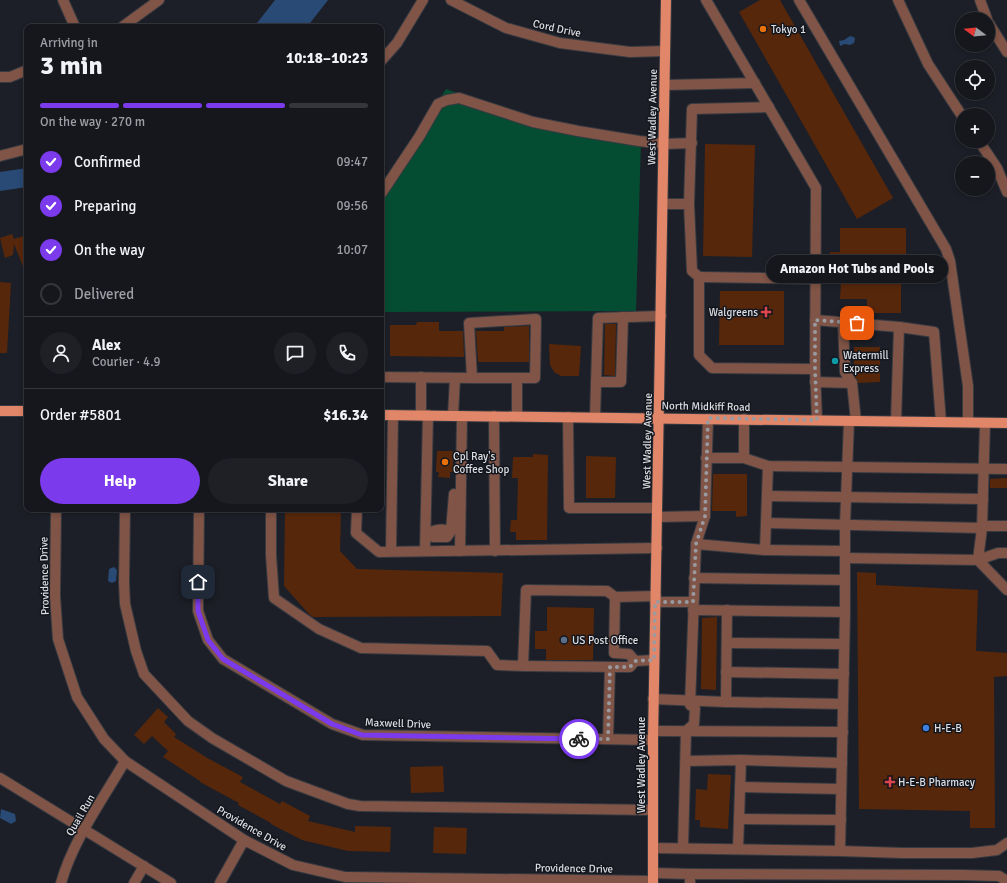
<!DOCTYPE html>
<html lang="en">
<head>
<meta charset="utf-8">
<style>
	:root { --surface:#15171d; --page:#1e2026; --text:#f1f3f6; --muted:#9d9fa4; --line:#34363b; --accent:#7c3aed }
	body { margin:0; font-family:Signika,sans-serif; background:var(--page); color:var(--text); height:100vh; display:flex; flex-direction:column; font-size:15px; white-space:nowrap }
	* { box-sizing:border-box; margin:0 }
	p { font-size:13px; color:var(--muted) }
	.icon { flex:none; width:22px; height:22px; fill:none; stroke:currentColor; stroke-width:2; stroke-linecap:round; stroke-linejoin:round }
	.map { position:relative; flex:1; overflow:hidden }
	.panel { position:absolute; left:24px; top:24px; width:360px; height:488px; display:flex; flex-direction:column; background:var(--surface); border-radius:8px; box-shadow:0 2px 6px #0003,0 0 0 1px var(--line) }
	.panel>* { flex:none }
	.needle { width:26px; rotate:286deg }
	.fabs { position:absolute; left:955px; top:12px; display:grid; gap:8px }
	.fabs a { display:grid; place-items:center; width:40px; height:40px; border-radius:50%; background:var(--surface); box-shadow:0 2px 6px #0003,0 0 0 1px var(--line); font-size:20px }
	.pin { position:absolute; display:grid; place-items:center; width:34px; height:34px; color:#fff; margin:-17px; border-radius:8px; box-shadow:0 2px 6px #0006 }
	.courier { position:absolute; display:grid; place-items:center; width:40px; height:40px; margin:-20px; border:3px solid #7c3aed; border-radius:50%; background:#fff; color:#222; box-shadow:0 1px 5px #0007 }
	.bubble { position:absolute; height:28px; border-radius:14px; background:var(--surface); box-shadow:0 2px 6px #0003,0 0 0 1px var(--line); font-size:13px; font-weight:700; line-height:28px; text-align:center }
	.summary em { font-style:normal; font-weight:700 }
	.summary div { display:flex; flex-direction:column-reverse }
	.summary { display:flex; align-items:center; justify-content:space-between; height:68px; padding:0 16px }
	h1 { font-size:26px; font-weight:700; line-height:30px }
	.bar { display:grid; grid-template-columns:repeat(4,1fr); gap:6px 4px; align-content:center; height:48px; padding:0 16px }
	.bar i { height:5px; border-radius:3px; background:var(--line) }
	.bar .current { background:var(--accent) }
	.bar p { grid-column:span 4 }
	.line { display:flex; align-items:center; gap:10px; padding:0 16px; border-top:1px solid var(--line) }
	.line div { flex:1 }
	.round { display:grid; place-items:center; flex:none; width:42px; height:42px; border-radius:21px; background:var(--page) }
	ol { padding:0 16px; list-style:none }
	li { display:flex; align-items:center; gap:12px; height:44px }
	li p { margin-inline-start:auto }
	li .icon { padding:4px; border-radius:50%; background:var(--accent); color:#fff; stroke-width:4 }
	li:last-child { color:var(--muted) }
	li i { width:22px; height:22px; border:2px solid var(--line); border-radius:50% }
	.button { display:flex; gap:8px; margin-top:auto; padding:8px 16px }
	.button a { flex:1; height:46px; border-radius:24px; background:var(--accent); color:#fff; font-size:16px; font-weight:700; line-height:46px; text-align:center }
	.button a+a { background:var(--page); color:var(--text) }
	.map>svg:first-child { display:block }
</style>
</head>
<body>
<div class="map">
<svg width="1007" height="883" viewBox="0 0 1007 883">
	<rect width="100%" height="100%" fill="#1c1f27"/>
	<!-- green -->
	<polygon fill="#054d32" points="446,89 537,121 641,141 636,311 381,312 381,193"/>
	<!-- water -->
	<g fill="#294a74">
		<polygon points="275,0 328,0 307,27 254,27"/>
		<polygon points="850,36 854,37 855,39 854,43 850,45 845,44 840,46 839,41 844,40"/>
		<polygon points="27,168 27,187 0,191 0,172"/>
		<polygon points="114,567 117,570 116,581 112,583 108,581 109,569"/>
		<polygon points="1,809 15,814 16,821 11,824 0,818"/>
	</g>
	<!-- building -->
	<g fill="#57270b">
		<polygon points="760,0 780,0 893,198 857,219 739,12"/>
		<polygon points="705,144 755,145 752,257 703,256"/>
		<polygon points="840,228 906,228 906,255 883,255 882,280 901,281 901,313 867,313 867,299 840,299 841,282 830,282 830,252 840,252"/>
		<polygon points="12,234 14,239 27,235 27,276 14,244 13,255 5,258 0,238"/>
		<polygon points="0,282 11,283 7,353 0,353"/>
		<polygon points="720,291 784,291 784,345 719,345"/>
		<polygon points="417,322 439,322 439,331 463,331 464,357 390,356 390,325 416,325"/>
		<polygon points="605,324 616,324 615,376 604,375"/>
		<polygon points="529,326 529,362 478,362 476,331 504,331 504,327"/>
		<polygon points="549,344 581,346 579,376 561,376 554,372 550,365"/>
		<polygon points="854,347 880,347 880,382 858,383 854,375"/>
		<polygon points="437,451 453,451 453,472 450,472 450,478 438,477 439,472 436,472"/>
		<polygon points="533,454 548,455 547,540 516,540 516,532 510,532 511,520 517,520 518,478 512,478 513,457 533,457"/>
		<polygon points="586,456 616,457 615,498 586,498"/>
		<polygon points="713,474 747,474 747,516 736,517 736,511 712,511"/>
		<polygon points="1007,478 1007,488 990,488 990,479"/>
		<polygon points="285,509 341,509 340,551 357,569 503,573 501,616 313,617 309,614 284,586"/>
		<polygon points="857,572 876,573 876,585 978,590 976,651 1007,653 1007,676 994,677 995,828 970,828 970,811 859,809"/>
		<polygon points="547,607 594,608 593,660 546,660 546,649 535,649 535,631 547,631"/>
		<polygon points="717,617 716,690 701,689 702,618"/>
		<polygon points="158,708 168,717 164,722 176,734 174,737 209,759 243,777 240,782 280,804 282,801 310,816 308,821 355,832 355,826 391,827 390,852 348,851 302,840 271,824 271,823 238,805 239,803 200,782 200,781 163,757 168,751 152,736 144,744 134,735"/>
		<polygon points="443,766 444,792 411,793 410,767"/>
		<polygon points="708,774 731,775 728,829 700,827 700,820 695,820 696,789 707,790"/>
		<polygon points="434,827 467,828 466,854 433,853"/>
	</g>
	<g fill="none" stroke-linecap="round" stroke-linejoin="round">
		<defs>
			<g id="minor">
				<polyline points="63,0 75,27"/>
				<polyline points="451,0 506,28 560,43 630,52 665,51"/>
				<polyline points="706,0 816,188 815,369"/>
				<polyline points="799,0 946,249 950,261 968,386 968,422"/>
				<polyline points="898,0 928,64 962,116"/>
				<polyline points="980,0 987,19"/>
				<polyline points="988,22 1007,52"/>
				<polyline points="122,27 159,0"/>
				<polyline points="381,61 397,43 423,0"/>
				<polyline points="0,77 10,77 27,70"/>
				<polyline points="665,85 755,83"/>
				<polyline points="979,141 997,168 1007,192"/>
				<polyline points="0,156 27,149"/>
				<polyline points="381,194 419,137 438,104 447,100 459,98 533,122 578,131 639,141 664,144 692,143"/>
				<polyline points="663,204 689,204 692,271 699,277 699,355 712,368 815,369 817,420"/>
				<polyline points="689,204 692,109 769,107"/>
				<polyline points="699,277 816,279"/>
				<polyline points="815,320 899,327 934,332 941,422"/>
				<polyline points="843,322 845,372 852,383 856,421"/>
				<polyline points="381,377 472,378"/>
				<polyline points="596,382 621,382 623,317"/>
				<polyline points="815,382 852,383"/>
				<polyline points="421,415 421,377"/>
				<polyline points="453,416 455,378"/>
				<polyline points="494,416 495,551"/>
				<polyline points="517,416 517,378 535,378 536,319 469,323 472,378 517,378"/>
				<polyline points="568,417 569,508 657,508"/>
				<polyline points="595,417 598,318 661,316"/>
				<polyline points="896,421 899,327"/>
				<polyline points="706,458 744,458 744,419"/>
				<polyline points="744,458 768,466 1007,469"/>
				<polyline points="767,496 983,499"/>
				<polyline points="56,509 55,596 58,639 77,697 104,739 125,761 244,840 293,865 345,877 653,881"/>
				<polyline points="125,509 124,583 125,604 136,651 144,674 188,721 212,738 286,781 348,804 360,806 653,810"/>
				<polyline points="199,509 198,611 208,640 223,659 332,724 363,735 653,740"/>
				<polyline points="271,509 271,555 274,598 319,629 361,648 487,651 497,665 523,666 526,590 607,591 615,597 656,596"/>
				<polyline points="357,509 356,533 379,552 657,548"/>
				<polyline points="657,517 705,516"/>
				<polyline points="766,523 982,528"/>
				<polyline points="982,526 1007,526"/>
				<path d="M426,533C436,530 440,528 451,531L454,494"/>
				<polyline points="429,533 433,537 447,537 451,531"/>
				<polyline points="696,544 705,516 708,419"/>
				<polyline points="765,550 845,551"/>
				<polyline points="391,551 393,415"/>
				<polyline points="425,551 428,415"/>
				<polyline points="460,551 462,416"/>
				<polyline points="1007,553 998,553 978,560 1007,590"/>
				<polyline points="845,558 978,560 982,528 985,423"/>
				<polyline points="694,578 845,580"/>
				<polyline points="615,597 614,653 629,654 635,661 654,660"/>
				<polyline points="655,602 693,602"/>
				<polyline points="693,610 845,612"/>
				<polyline points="727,643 844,644"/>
				<polyline points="523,666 620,667 630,667 635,661"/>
				<polyline points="726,672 844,674"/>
				<polyline points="653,699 726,702 727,610"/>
				<polyline points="726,702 843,704"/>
				<polyline points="653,731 843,732"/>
				<polyline points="608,739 610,667"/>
				<polyline points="741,760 842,763"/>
				<polyline points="686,761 741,760 738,849"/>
				<polyline points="0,778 171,883"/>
				<polyline points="740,787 841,789"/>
				<polyline points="739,819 841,820"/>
				<polyline points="653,848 840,851 845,612 845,525 849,421"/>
				<polyline points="683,848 686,731 694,724 695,708 690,705 696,544 765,550 768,466"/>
				<polyline points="840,851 903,853 972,853 997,850 1007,843"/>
				<polyline points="653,873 690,874 690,883"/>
				<polyline points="690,874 963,875 999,876 1007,881"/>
				<path d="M61,883C73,840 103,799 125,761"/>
				<polyline points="134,883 144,866"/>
				<polyline points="220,883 244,840"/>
			</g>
			<g id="major">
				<polyline points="0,411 27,411"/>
				<polyline points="381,415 1007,423"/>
				<polyline points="653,883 653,740 666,0"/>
			</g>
		</defs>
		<!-- minor casing -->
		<use href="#minor" stroke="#373a41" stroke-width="12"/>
		<!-- major casing -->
		<use href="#major" stroke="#373a41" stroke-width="12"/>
		<!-- minor -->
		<use href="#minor" stroke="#805446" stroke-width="10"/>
		<!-- major -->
		<use href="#major" stroke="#e18669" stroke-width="10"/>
	</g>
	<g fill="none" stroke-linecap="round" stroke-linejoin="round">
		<!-- done -->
		<polyline stroke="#999ba1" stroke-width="4" stroke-dasharray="0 7.2" points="579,739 608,739 610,667 630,667 635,661 654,660 655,602 693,602 696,544 705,516 708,418 817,420 815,369 815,320 857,323"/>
		<!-- route -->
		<polyline stroke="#7c3aed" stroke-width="5" points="198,582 198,611 208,640 223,659 332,724 362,735 579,739"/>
	</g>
	<!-- markers -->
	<g fill="#e8710a" stroke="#13161d" stroke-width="1.5">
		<circle cx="763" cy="29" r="4"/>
		<circle cx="445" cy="462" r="4"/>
	</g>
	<g fill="#e0444e" stroke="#13161d" stroke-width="1.5">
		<path d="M764 306h4v4h4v4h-4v4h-4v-4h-4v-4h4z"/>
		<path d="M888 776h4v4h4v4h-4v4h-4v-4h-4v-4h4z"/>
	</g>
	<circle fill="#0f9aa8" stroke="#13161d" stroke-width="1.5" cx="835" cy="361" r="4"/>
	<circle fill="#5c6f8a" stroke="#13161d" stroke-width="1.5" cx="564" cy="640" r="4"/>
	<circle fill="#3f7fe0" stroke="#13161d" stroke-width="1.5" cx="926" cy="728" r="4"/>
	<g text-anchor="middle" stroke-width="3" stroke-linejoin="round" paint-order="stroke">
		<!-- street labels -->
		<g font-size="11" fill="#dcdee3" stroke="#13161d">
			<text transform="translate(557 28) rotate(12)" y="4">Cord Drive</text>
			<text transform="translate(652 117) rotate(-89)" y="4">West Wadley Avenue</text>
			<text transform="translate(706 406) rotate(1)" y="4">North Midkiff Road</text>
			<text transform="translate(647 441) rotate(-89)" y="4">West Wadley Avenue</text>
			<text transform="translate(44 576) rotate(-91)" y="4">Providence Drive</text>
			<text transform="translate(398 723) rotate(2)" y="4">Maxwell Drive</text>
			<text transform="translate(641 765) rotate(-90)" y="4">West Wadley Avenue</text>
			<text transform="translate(80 815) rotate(-60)" y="4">Quail Run</text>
			<text transform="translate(252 828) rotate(30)" y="4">Providence Drive</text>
			<text transform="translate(574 868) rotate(1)" y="4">Providence Drive</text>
		</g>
		<!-- poi labels -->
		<g font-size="11" fill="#dcdee3" stroke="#13161d" text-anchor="start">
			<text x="771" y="33">Tokyo 1</text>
			<text x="758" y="316" text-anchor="end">Walgreens</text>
			<text x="843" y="359">Watermill<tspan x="843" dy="13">Express</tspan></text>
			<text x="453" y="460">Cpl Ray's<tspan x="453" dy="13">Coffee Shop</tspan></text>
			<text x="572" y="644">US Post Office</text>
			<text x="934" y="732">H-E-B</text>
			<text x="898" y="786">H-E-B Pharmacy</text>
		</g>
	</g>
</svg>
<div class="fabs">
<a><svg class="needle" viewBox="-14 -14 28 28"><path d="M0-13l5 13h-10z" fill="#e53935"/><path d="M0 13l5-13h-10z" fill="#9d9fa4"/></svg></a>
<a><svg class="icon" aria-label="locate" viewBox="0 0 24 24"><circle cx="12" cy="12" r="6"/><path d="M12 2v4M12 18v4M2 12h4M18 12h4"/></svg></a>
<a>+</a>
<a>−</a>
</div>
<div class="pin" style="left:857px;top:323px;background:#ea580c"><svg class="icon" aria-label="bag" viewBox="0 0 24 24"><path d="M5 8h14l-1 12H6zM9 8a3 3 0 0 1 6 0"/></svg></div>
<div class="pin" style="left:198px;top:582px;background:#1f2937"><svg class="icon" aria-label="home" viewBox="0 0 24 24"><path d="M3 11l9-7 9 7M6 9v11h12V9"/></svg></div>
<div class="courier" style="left:579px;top:739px"><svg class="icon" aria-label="bike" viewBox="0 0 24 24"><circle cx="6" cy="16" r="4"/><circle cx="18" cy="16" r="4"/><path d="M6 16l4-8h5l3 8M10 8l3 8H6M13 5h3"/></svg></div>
<div class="bubble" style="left:766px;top:255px;width:182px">Amazon Hot Tubs and Pools</div>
<section class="panel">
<div class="summary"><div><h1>3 min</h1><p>Arriving in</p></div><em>10:18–10:23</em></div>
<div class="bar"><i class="current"></i><i class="current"></i><i class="current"></i><i></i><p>On the way · 270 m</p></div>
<ol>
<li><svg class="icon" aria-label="check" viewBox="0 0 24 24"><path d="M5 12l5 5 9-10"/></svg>Confirmed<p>09:47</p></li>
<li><svg class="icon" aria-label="check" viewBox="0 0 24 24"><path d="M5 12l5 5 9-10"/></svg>Preparing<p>09:56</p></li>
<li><svg class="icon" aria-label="check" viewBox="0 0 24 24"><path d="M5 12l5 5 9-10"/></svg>On the way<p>10:07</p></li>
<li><i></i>Delivered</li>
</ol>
<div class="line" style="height:72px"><a class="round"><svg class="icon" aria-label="person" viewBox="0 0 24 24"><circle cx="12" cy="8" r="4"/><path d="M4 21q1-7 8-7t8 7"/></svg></a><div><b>Alex</b><p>Courier · 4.9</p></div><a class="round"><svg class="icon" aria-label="chat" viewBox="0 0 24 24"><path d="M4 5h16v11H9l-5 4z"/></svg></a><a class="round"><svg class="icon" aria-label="phone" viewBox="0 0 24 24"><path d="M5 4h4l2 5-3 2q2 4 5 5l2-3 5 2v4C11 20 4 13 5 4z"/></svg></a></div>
<div class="line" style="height:52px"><div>Order #5801</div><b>$16.34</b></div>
<div class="button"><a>Help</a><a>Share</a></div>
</section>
</div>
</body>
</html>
